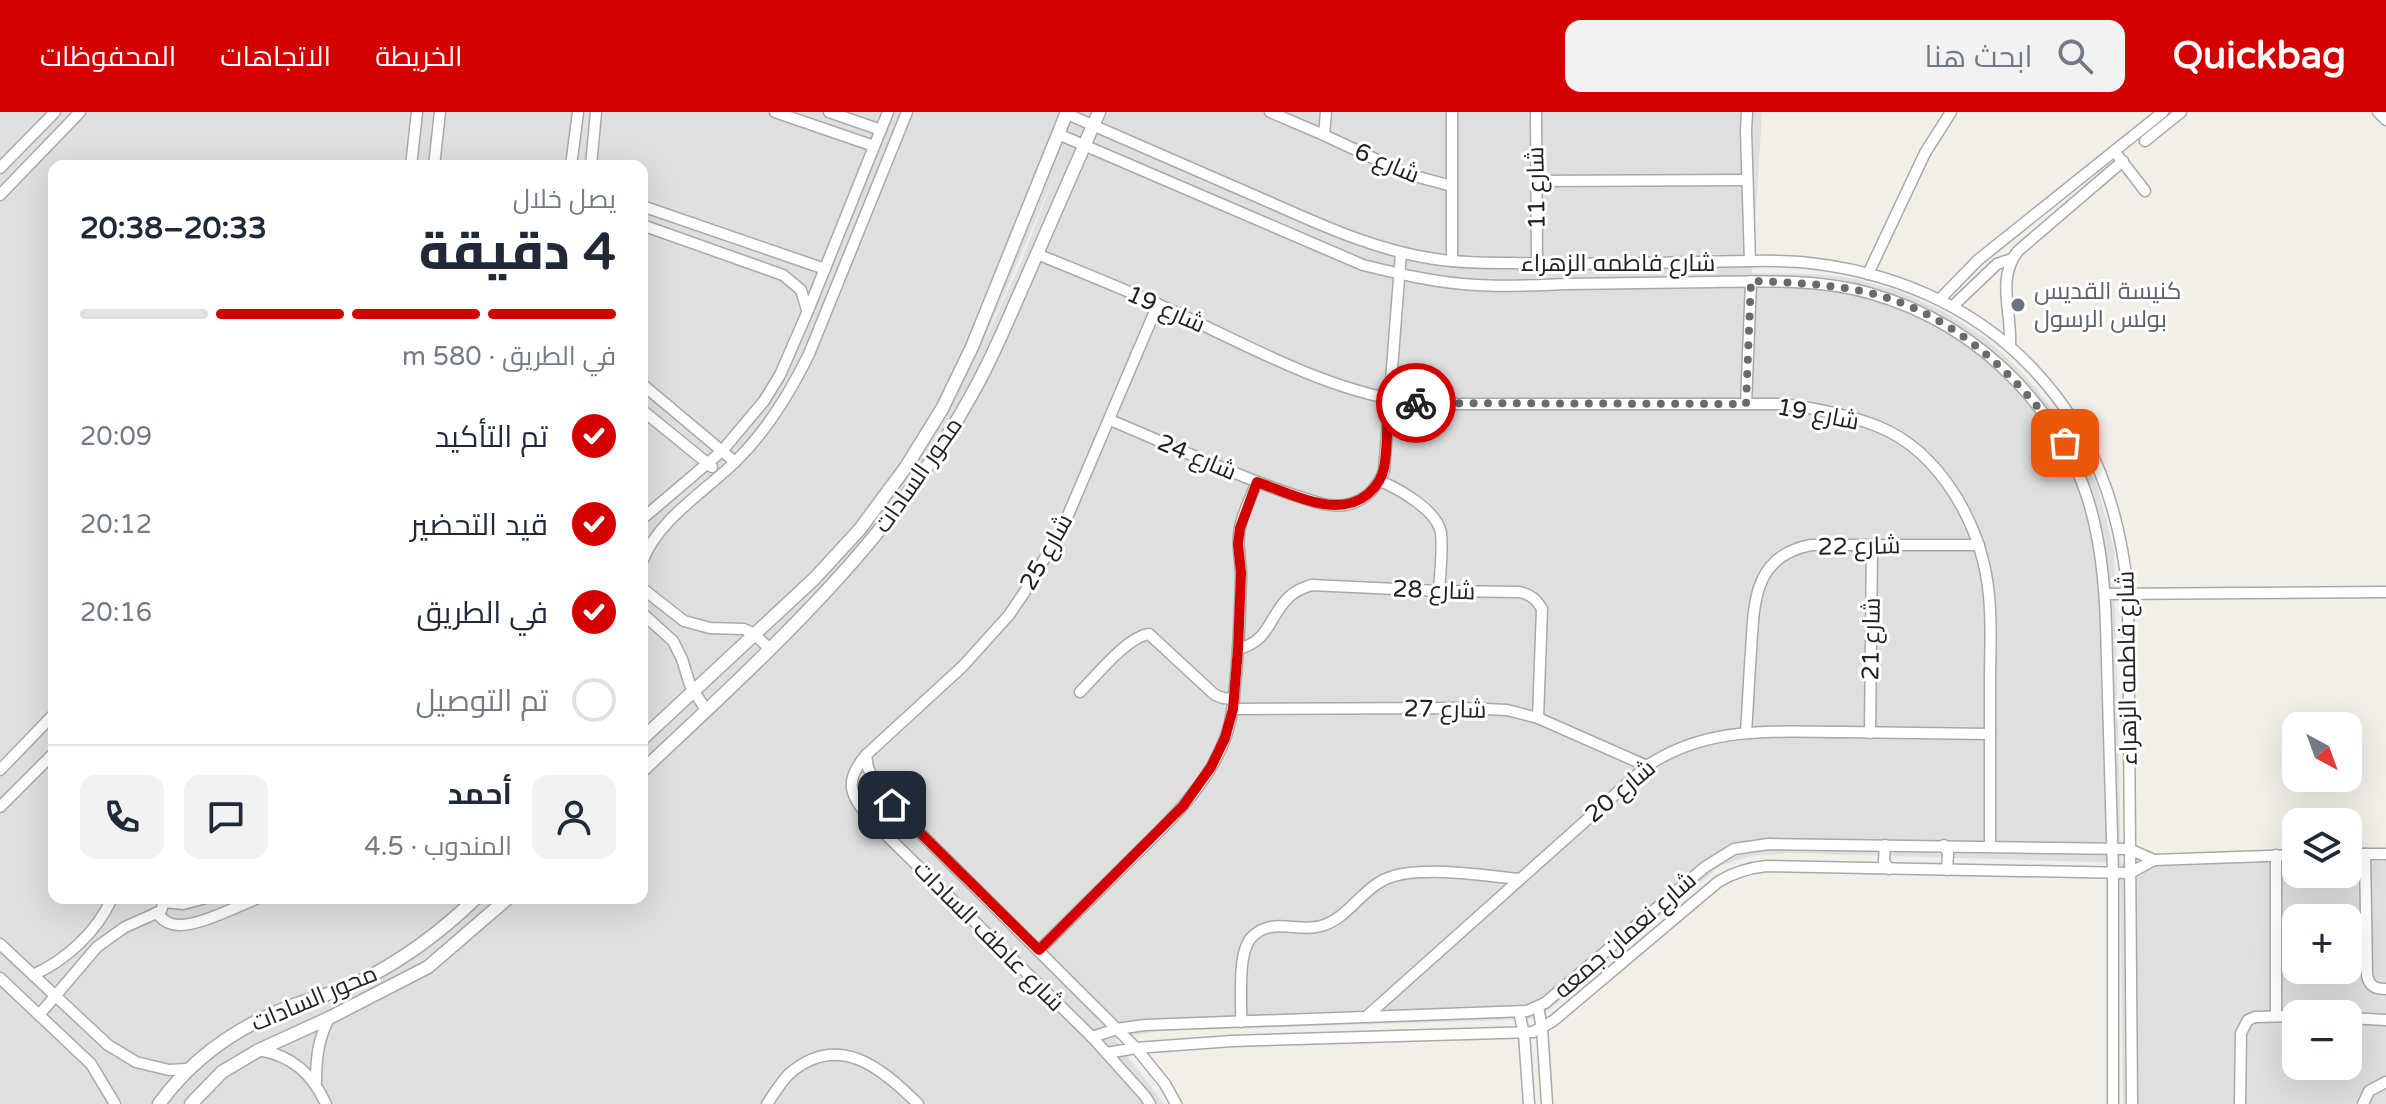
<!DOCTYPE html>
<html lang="ar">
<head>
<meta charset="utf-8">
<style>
	:root { --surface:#fff; --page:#f2f2f3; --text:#1f2937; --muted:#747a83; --line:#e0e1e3; --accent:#d40000 }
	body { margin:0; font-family:"Varela Round",Cairo,sans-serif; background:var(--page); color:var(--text); direction:rtl; height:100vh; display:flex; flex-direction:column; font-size:30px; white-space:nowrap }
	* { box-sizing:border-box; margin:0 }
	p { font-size:26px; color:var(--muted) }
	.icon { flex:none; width:44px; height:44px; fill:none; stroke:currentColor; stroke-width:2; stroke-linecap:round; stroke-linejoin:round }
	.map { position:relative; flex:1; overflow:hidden; direction:ltr }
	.drawer { position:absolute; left:48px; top:48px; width:600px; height:744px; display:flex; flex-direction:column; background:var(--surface); border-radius:16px; box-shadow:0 8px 32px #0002; direction:rtl }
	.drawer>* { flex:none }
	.needle { width:52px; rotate:139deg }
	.fabs { position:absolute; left:2282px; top:600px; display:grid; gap:16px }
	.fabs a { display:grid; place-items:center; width:80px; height:80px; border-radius:16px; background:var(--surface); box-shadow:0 8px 32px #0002; font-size:40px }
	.pin { position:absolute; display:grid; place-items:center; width:68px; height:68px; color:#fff; margin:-34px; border-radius:16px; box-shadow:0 4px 12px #0006 }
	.courier { position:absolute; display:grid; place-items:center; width:80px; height:80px; margin:-40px; border:6px solid #d40000; border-radius:50%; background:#fff; color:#222; box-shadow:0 2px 10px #0007 }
	.head em { font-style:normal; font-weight:800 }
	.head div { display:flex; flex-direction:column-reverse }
	.head { display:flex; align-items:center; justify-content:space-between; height:136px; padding:0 32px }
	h1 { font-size:52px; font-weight:800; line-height:60px }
	.bar { display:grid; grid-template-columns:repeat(4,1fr); gap:12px 8px; align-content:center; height:96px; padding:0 32px }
	.bar i { height:10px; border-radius:6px; background:var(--line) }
	.bar .active { background:var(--accent) }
	.bar p { grid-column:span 4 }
	.line { display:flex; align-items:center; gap:20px; padding:0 32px; border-top:2px solid var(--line) }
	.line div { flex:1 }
	.round { display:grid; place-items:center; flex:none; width:84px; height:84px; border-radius:16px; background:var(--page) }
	ol { padding:0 32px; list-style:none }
	li { display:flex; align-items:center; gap:24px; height:88px }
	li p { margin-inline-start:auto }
	li .icon { padding:8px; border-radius:50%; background:var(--accent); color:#fff; stroke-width:4 }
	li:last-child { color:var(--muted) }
	li i { width:44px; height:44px; border:4px solid var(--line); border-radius:50% }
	header { display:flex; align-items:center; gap:48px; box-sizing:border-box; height:112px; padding:0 40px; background:var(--accent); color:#fff }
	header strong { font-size:38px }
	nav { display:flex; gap:44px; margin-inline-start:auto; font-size:28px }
	.search { width:560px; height:72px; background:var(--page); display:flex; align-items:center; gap:20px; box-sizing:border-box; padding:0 28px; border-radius:16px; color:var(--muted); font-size:30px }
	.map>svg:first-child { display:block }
</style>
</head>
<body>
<header>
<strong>Quickbag</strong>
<div class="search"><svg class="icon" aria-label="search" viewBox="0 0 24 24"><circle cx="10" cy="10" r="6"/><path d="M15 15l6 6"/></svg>ابحث هنا</div>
<nav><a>الخريطة</a><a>الاتجاهات</a><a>المحفوظات</a></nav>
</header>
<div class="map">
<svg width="2386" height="992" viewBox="0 0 2386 992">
	<rect width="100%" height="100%" fill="#f2efe9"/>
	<!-- residential -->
	<path fill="#e0dfdf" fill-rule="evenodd" d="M0,0H1762L1752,161L1816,162L1850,166L1896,178L1943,199L1985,226L2020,258L2066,313L2097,373L2114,438L2121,751L2296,750V762H2348V750L2386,749V992H2123L2120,751L1793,741L1750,744L1720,754L1549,898L1534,907L1159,919L1115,927L1164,992H0ZM54,54H642V786H54ZM1055,62L1022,148L982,236V235ZM2296,806H2348V858H2296ZM2296,902H2348V954H2296Z"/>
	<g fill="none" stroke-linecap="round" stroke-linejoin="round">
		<defs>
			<g id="minor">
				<polyline points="775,0 874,34"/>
				<polyline points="829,0 881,18"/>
				<polyline points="1270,0 1324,23 1407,62 1452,74"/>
				<polyline points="1536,0 1537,152"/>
				<polyline points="1747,0 1746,19 1750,149"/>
				<polyline points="2378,0 2386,8"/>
				<path d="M1067,2C1131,30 1196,58 1260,86C1317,111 1373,138 1435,147C1461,151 1486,151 1512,151C1574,153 1636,151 1698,150C1732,150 1766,147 1800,150C1888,158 1972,192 2033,257C2094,322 2120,395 2128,482L2132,992"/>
				<path d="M1058,22L1363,153C1400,162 1437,171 1476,173C1506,175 1537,173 1567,172C1615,171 1664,171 1712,170C1763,169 1819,167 1869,181C1926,197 1976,227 2017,270C2086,343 2103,415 2106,513L2113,761V992"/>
				<polyline points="1324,23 1326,0"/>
				<polyline points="2145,29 2181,0"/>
				<polyline points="2118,44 2145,79"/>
				<polyline points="411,54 417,0"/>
				<polyline points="434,54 440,0"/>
				<polyline points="571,54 578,0"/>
				<polyline points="591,54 596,0"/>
				<polyline points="0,56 55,0"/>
				<polyline points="1536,69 1747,68"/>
				<polyline points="0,83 80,0"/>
				<polyline points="642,94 825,157"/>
				<polyline points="642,113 783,163 801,178 807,198"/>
				<path d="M1037,142C1088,163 1139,183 1188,206C1264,242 1337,282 1421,292H1782C1814,296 1846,302 1877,314C1942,340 1983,416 1989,484C1992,512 1990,541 1990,569C1990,624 1990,679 1990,734"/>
				<polyline points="1452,149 1452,0"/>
				<polyline points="1868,162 1925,41 1951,0"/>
				<polyline points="1940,187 1978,148 2163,0"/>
				<polyline points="1953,194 1997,152 2012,147"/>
				<path d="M2010,233C2012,200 1996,167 2018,139L2123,49"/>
				<polyline points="642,272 735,350"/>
				<polyline points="1746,292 1751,169"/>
				<polyline points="642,298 712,355"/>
				<path d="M1110,308C1170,333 1229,361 1291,382C1308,387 1327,396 1345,393C1364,390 1377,376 1384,359L1401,141"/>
				<path d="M1380,369C1399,377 1437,398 1441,421C1443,440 1440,461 1439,479"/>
				<polyline points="642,407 722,339 764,289 780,263 807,201 888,0"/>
				<path d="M642,450C659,406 705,380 737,348C768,317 790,281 809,242L907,0"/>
				<polyline points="642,476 684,509 710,516 744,517 754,522 770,537"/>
				<polyline points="2105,482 2386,480"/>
				<polyline points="642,501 673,529 682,547 690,573 706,598"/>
				<path d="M1238,537C1270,529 1268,506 1288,486C1294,479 1303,476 1311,473L1439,479L1520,480C1531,483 1536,487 1542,497L1538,606"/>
				<path d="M1080,580C1096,564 1127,525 1149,522L1215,583L1223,586L1234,587"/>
				<polyline points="1233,597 1463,596 1507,598 1538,606 1647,654"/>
				<path d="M1746,620C1748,593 1749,566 1751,539C1754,491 1753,444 1811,433H1979"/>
				<polyline points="1870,621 1872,433"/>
				<polyline points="866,643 868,656 881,682 1136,936 1165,972 1176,992"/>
				<polyline points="0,658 54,602"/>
				<polyline points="0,695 54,641"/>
				<polyline points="1885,733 1884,749 1889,757"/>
				<polyline points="1944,733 1948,741 1947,758"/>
				<polyline points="2348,742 2386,742"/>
				<path d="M2365,742L2367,863C2369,874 2375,877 2386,877"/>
				<polyline points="165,790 183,792 206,786"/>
				<path d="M156,801C161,806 165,810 172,812C192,818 238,794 258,786"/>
				<polyline points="0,832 108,933 136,950 169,958 187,957"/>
				<path d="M1039,838C1067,810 1095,783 1122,756C1168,710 1226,661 1233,593C1238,550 1240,507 1241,465C1241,448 1236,432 1240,416C1243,400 1251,385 1257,370"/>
				<path d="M33,863C66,848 97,820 112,786"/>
				<polyline points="0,866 91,952 115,992"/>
				<polyline points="1538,895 1542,916 1547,992"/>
				<polyline points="1519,900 1524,922 1529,992"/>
				<polyline points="39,903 97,835 125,815 161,799 165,786"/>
				<path d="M1367,904L1647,654C1708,613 1773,620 1843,620C1892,621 1941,621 1990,622"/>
				<polyline points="2276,904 2276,743"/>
				<polyline points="2348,906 2386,908"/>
				<path d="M1241,910C1242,889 1237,842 1251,826C1271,804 1297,821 1321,814C1346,807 1359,782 1380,770C1410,751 1484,764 1520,767"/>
				<polyline points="1092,925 1117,917 1145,913 1527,899 1545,891 1705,755 1734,737 1768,732 2129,737 2154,748 2296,743"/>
				<path d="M259,938C293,944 312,962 326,992"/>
				<path d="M1107,941L1136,936L1232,929L1533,920L1553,909L1718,770C1734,760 1748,756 1766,754L2130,761L2154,748"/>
				<path d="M316,970C316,946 318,928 329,906"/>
				<path d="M767,992C774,982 781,970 789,962C838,919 882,956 918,992"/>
				<path d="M1150,992L1145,984L1092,925L872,709C851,684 842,671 866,643L963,554L1009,503L1028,475L1063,415L1158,192"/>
				<polyline points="2240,992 2241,921 2248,908 2255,905 2296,904"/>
				<polyline points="2363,992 2369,979 2386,970"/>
			</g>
			<g id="tertiary">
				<polyline points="642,627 815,466 860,417 906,355 942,297 972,235 1067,0"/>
				<path d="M642,659C764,544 891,431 972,282C990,251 1004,217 1019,183C1046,122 1072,61 1099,0"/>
				<path d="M159,992C193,945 240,913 294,893C317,885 342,879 363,868C404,847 443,818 476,786"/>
				<polyline points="191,992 222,960 259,938 329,906 428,855 508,786"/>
			</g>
		</defs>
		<!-- minor casing -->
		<use href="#minor" stroke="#a9a9a9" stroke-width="13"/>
		<!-- tertiary casing -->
		<use href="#tertiary" stroke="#a9a9a9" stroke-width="15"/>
		<!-- minor -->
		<use href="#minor" stroke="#fff" stroke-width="10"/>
		<!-- tertiary -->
		<use href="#tertiary" stroke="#fff" stroke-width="12"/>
	</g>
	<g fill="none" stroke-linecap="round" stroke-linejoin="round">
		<!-- done -->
		<path stroke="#6b6a68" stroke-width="8" stroke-dasharray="0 14.4" d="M1416,291L1746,292L1751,169C1788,170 1825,172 1862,179C1950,198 2015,260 2065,331"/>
		<!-- route -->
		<path stroke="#d40000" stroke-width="10" d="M892,693L1039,838L1183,694L1211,655L1225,626L1233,597L1238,537L1241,461L1238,432L1240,416L1257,370C1290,381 1337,408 1368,382C1376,375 1382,366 1384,356C1388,334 1387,310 1388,288L1416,291"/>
	</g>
	<!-- markers -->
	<circle fill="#6b7280" stroke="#fff" stroke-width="3" cx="2018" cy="193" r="8"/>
	<g text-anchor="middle" stroke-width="6" stroke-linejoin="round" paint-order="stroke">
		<!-- street labels -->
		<g font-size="24" fill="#222" stroke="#fff">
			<text transform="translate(1387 51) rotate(23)" y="8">شارع 6</text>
			<text transform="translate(1536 76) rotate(-91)" y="8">شارع 11</text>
			<text x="1618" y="159">شارع فاطمه الزهراء</text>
			<text transform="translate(1166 197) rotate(24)" y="8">شارع 19</text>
			<text transform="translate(1818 302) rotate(11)" y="8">شارع 19</text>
			<text transform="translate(1197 345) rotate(23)" y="8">شارع 24</text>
			<text transform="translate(918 363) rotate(-55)" y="8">محور السادات</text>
			<text transform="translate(1859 434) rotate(-1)" y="8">شارع 22</text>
			<text transform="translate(1046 440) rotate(-61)" y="8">شارع 25</text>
			<text transform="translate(1434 478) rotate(2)" y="8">شارع 28</text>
			<text transform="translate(1871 527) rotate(-89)" y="8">شارع 21</text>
			<text transform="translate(2127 556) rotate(-91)" y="8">شارع فاطمه الزهراء</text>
			<text transform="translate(1445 597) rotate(1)" y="8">شارع 27</text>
			<text transform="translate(1620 679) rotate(-40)" y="8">شارع 20</text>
			<text transform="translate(1625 823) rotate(-41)" y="8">شارع نعمان جمعه</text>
			<text transform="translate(989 824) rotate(45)" y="8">شارع عاطف السادات</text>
			<text transform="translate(314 886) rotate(-23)" y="8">محور السادات</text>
		</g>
		<!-- worship labels -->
		<g font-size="24" fill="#5b616d" stroke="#fff" text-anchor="start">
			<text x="2034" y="187">كنيسة القديس<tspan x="2034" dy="28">بولس الرسول</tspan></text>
		</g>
	</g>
</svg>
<div class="fabs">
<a><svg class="needle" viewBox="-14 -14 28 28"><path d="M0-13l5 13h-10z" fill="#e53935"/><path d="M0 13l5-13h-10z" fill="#747a83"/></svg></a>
<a><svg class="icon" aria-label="layers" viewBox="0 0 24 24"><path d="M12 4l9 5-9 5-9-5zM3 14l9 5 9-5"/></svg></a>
<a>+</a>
<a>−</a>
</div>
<div class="pin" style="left:2065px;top:331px;background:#ea580c"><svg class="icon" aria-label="bag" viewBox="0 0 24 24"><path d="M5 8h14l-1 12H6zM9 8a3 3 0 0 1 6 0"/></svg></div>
<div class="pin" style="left:892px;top:693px;background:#1f2937"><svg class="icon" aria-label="home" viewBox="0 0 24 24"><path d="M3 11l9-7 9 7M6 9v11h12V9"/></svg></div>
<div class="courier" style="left:1416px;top:291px"><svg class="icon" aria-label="bike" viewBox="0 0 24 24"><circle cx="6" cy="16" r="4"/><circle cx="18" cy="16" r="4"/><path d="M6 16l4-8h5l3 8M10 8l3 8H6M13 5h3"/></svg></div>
<section class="drawer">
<div class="head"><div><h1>4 دقيقة</h1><p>يصل خلال</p></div><em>20:33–20:38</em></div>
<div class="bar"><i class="active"></i><i class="active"></i><i class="active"></i><i></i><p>في الطريق · 580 m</p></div>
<ol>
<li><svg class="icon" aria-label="check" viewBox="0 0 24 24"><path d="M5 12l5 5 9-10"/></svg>تم التأكيد<p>20:09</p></li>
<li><svg class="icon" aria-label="check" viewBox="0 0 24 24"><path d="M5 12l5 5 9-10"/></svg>قيد التحضير<p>20:12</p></li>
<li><svg class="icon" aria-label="check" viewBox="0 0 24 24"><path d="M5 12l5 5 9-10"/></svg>في الطريق<p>20:16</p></li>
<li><i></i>تم التوصيل</li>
</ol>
<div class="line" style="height:144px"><a class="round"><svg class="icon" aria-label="person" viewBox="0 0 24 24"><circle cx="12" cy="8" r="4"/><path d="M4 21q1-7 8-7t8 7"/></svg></a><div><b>أحمد</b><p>المندوب · 4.5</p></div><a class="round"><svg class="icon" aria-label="chat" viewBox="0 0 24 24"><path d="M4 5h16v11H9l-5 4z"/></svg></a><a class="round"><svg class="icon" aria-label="phone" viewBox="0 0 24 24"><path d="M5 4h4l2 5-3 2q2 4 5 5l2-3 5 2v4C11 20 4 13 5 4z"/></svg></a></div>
</section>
</div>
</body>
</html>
